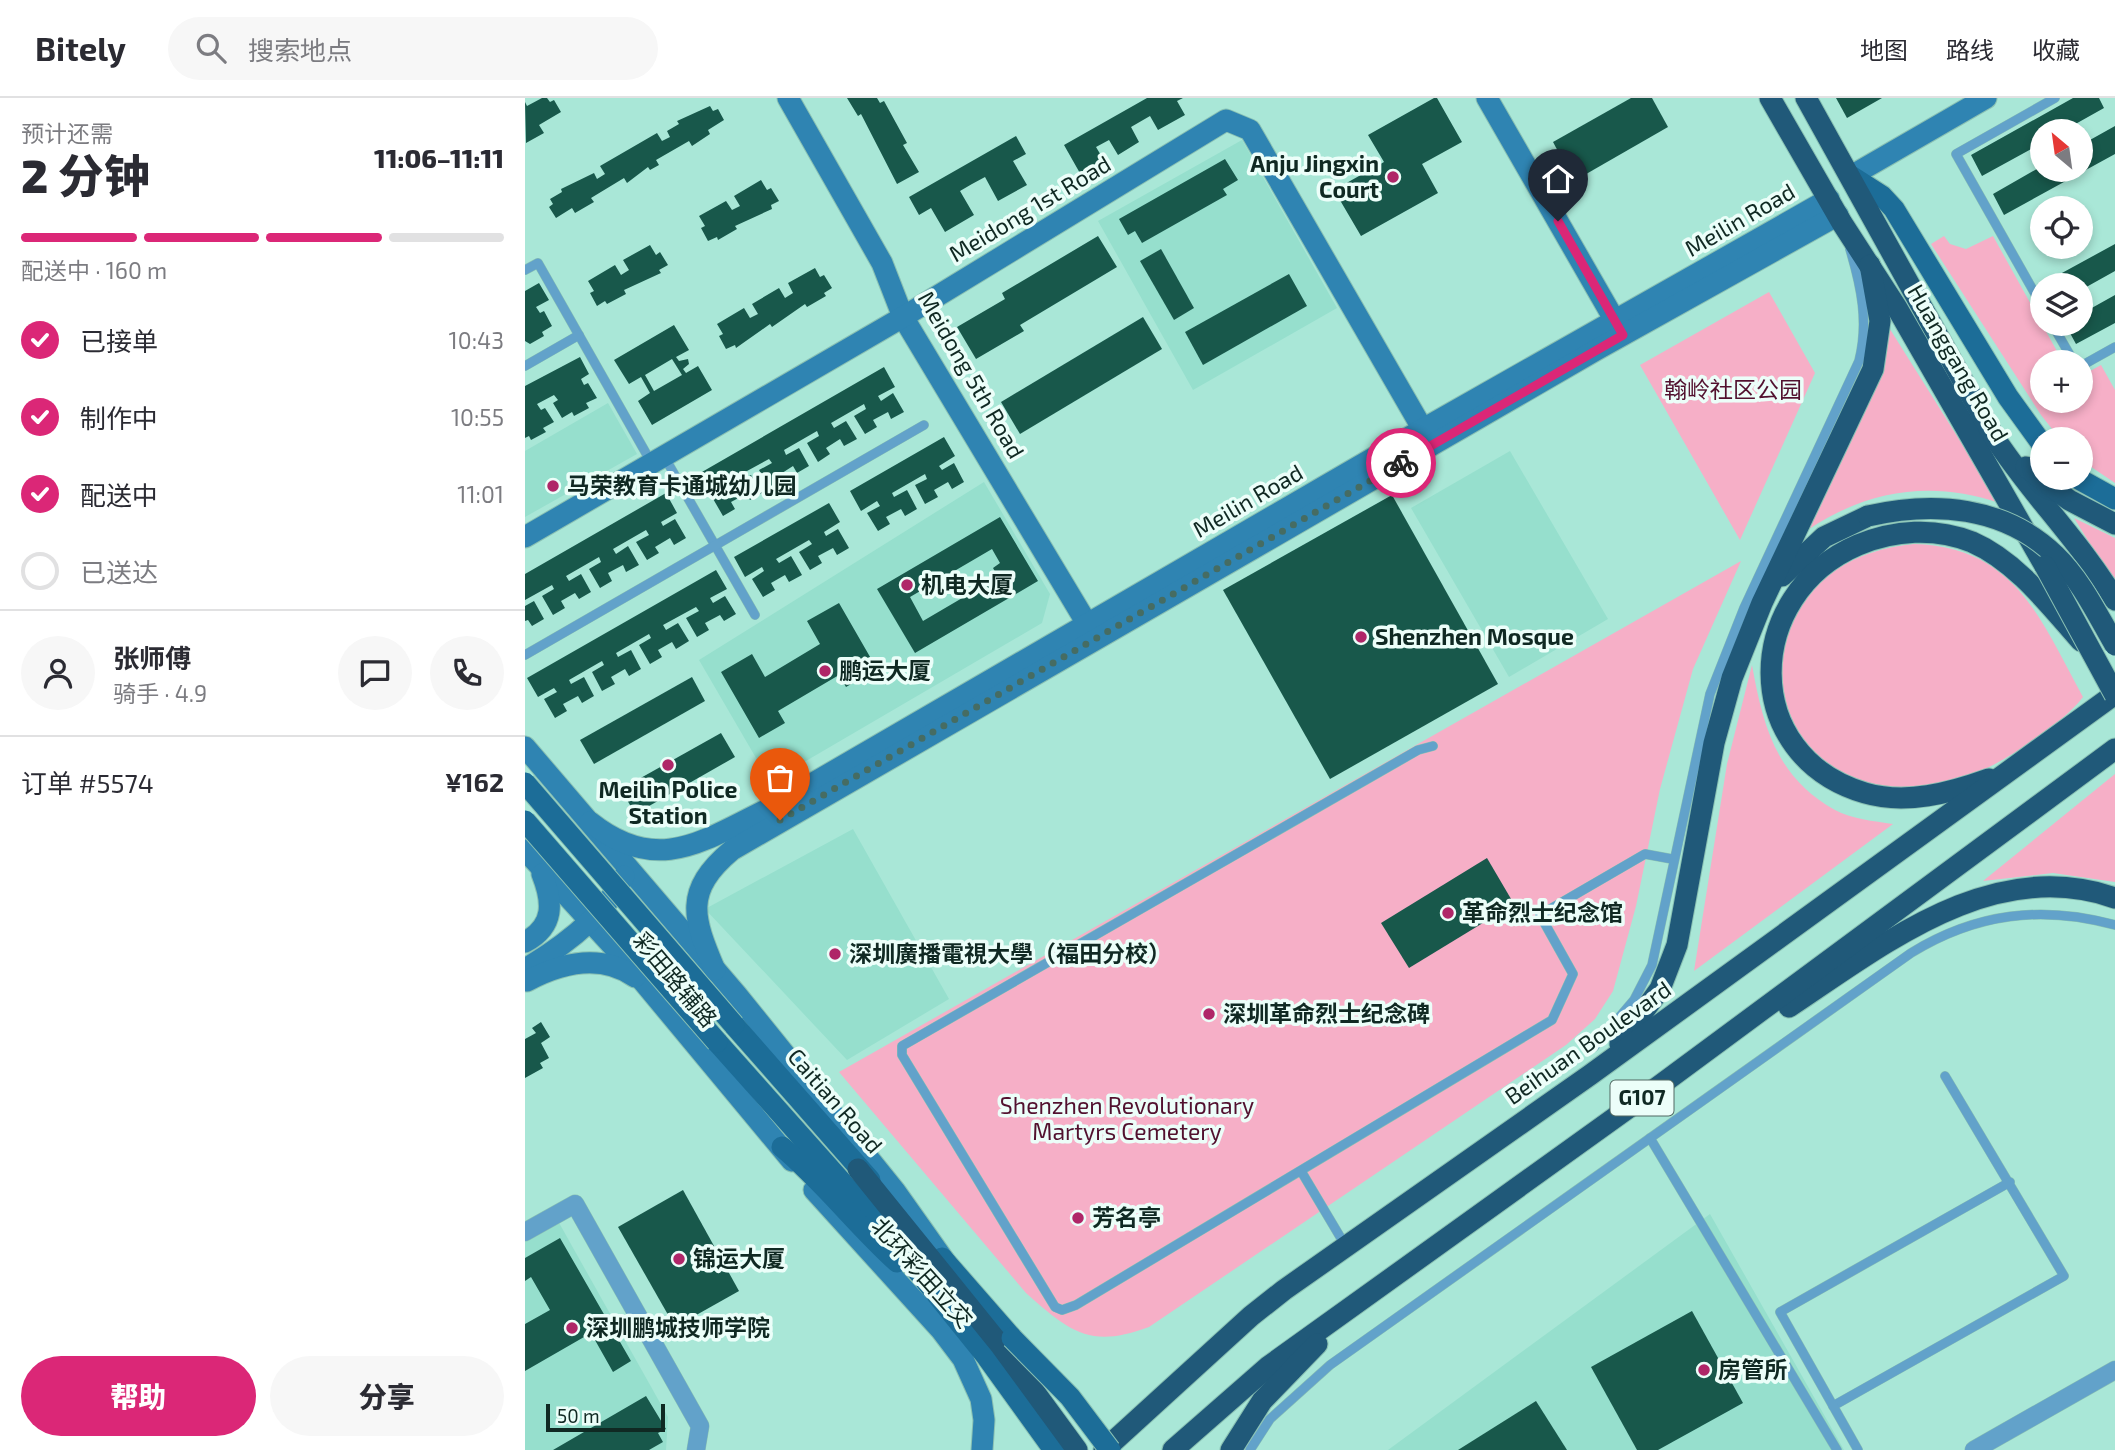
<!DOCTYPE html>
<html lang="zh">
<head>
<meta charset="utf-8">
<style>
	:root { --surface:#fff; --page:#f7f7f7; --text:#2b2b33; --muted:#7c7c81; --line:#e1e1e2; --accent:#db2777 }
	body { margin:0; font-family:"Exo 2","Noto Sans SC",sans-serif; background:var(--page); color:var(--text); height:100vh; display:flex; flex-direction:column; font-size:26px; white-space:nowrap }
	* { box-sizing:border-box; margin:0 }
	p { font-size:23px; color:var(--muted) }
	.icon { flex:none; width:38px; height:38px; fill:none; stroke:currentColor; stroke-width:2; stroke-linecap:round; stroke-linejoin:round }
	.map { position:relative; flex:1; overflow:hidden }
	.drawer { display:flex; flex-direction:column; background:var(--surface); width:525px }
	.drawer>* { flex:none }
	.needle { width:46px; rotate:331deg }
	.tools { position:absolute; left:1505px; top:21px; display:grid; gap:14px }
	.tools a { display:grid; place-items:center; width:63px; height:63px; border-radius:50%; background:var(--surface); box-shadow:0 4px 10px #0003; font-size:35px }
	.scale { position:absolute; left:21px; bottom:18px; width:119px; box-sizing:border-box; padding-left:7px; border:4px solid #102923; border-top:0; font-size:19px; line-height:24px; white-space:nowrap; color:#102923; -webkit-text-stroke:5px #ecfef9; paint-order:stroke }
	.pin { position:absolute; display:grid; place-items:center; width:60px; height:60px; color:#fff; margin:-72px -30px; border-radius:50% 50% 50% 0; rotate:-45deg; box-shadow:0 0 7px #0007 }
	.pin .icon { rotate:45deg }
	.courier { position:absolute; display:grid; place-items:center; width:70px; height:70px; margin:-35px; border:5px solid #db2777; border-radius:50%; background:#fff; color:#222; box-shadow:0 2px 9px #0007 }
	.overview em { font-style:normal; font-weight:800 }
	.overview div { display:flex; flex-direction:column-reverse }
	.overview { display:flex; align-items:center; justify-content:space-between; height:119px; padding:0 21px }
	h1 { font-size:46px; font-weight:800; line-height:52px }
	.bar { display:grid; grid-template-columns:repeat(4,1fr); gap:10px 7px; align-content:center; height:84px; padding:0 21px }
	.bar i { height:9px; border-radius:5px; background:var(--line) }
	.bar .current { background:var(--accent) }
	.bar p { grid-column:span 4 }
	.line { display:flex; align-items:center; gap:18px; padding:0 21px; border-top:2px solid var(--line) }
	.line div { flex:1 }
	.round { display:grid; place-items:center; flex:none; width:74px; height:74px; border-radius:37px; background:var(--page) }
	ol { padding:0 21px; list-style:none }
	li { display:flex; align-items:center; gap:21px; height:77px }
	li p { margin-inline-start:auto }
	li .icon { padding:7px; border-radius:50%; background:var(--accent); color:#fff; stroke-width:4 }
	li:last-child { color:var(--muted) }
	li i { width:38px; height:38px; border:4px solid var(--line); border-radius:50% }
	.button { display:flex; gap:14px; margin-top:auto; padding:14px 21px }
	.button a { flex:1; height:80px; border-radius:42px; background:var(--accent); color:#fff; font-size:28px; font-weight:800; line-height:80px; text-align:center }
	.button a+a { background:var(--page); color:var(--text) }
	header { display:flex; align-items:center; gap:42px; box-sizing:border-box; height:98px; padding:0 35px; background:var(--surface); border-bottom:2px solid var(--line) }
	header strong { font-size:33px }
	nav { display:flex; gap:38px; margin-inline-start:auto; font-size:24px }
	.search { width:490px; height:63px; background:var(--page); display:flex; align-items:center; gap:18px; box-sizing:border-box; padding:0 24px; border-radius:38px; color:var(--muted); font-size:26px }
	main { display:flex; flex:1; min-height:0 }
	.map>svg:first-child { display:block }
</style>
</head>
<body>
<header>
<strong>Bitely</strong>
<div class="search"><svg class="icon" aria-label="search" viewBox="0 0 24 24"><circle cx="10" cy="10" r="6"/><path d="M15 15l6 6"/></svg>搜索地点</div>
<nav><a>地图</a><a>路线</a><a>收藏</a></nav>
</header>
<main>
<section class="drawer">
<div class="overview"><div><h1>2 分钟</h1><p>预计还需</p></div><em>11:06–11:11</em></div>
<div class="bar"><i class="current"></i><i class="current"></i><i class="current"></i><i></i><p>配送中 · 160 m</p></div>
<ol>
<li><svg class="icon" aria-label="check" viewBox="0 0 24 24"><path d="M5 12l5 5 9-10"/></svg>已接单<p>10:43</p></li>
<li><svg class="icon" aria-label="check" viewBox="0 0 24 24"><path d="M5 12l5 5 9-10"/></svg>制作中<p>10:55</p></li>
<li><svg class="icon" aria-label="check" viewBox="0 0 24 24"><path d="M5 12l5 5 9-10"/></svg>配送中<p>11:01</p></li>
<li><i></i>已送达</li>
</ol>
<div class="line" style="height:126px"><a class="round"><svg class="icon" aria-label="person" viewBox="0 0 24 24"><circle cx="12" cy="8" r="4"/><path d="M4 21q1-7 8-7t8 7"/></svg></a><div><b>张师傅</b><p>骑手 · 4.9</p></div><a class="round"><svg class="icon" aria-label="chat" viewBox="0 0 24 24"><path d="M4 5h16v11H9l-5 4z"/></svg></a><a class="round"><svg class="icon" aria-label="phone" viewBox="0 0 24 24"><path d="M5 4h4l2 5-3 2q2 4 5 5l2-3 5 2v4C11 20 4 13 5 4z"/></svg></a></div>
<div class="line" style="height:91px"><div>订单 #5574</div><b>¥162</b></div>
<div class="button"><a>帮助</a><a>分享</a></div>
</section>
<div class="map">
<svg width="1590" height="1352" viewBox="0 0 1590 1352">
	<rect width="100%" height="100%" fill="#a9e7d7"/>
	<!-- built -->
	<g fill="#96dfcd">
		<polygon points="717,42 812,210 668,292 573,123"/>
		<polygon points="83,305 112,356 0,419 0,353"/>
		<polygon points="985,353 1083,521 984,579 886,410"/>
		<polygon points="459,384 525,496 517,525 245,684 174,562"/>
		<polygon points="328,731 424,901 322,962 180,811"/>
		<polygon points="1185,1116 1319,1352 863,1352"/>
		<polygon points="33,1123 143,1319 141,1352 0,1352 0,1141"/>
	</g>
	<!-- green -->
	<g fill="#f6afc7">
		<polygon points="1419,138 1425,146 1441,151 1468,138 1538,264 1517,264 1517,303 1556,303 1556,278 1576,267 1590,292 1590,385 1556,362 1556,341 1535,341 1516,317 1406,146"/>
		<polygon points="1244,194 1290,275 1215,442 1115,267"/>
		<path d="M1363,228L1474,405C1407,382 1343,392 1284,431L1337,313Z"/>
		<polygon points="1549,420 1590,440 1590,486"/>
		<path d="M1389,446C1491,449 1515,521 1558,599C1537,627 1474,668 1441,679C1428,683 1413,690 1400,692C1228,709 1195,465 1389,446Z"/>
		<path d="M1216,463L1168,571L1135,691L1111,808L1088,893L1070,921L1041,947L624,1229C565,1251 545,1234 501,1195L314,974Z"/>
		<path d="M1227,567C1238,628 1251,679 1310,712C1326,721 1349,723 1368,726L1169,873L1202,666Z"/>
		<polygon points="1590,676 1590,784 1528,775 1458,783"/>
	</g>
	<!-- building -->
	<g fill="#18584b" fill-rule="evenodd">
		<polygon points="17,0 22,0 25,4 29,2 36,14 14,27 19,35 1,45 0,4 2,8"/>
		<polygon points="322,0 352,0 355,5 359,3 382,45 378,47 394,74 372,86 336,16 333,18"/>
		<polygon points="622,0 658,0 652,3 660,17 633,32 625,18 606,29 614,44 593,57 584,42 571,49 580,64 556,77 539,47"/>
		<polygon points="909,0 912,0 937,44 897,66 913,95 836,138 809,92 859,64 843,37"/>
		<polygon points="1106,0 1127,0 1143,29 1049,83 1028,44"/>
		<polygon points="1311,0 1357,0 1322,20"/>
		<polygon points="1548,0 1574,0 1579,10 1538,33 1517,33 1517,45 1457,78 1446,57"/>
		<polygon points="185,8 188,13 193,11 199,22 183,32 185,36 167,48 164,43 131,62 134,67 125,72 123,69 102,85 99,80 66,100 69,104 50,115 47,110 31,120 24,109 28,106 25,101 37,94 36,91 69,75 72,81 80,76 75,68 132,35 137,43 145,39 142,33 154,26 152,23"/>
		<polygon points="1590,28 1590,56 1479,117 1468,96 1517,68 1517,72 1556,72 1556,47"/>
		<polygon points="491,38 501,56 488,63 502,87 473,103 460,79 447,86 435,93 449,117 420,134 406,110 394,117 384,99"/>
		<polygon points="700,61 713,82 698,91 702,97 617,145 610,133 603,137 594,121"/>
		<polygon points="236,82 242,92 246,90 254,103 246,107 247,111 210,128 212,131 193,142 192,139 183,143 176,130 180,128 174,118 201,103 207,112 215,108 209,98"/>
		<polygon points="573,138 592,169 495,227 499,233 451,261 432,229 480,201 477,195"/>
		<polygon points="1590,146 1590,173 1556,192 1556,187 1515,187"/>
		<polygon points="125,147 131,157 135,154 143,167 134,172 136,175 99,192 101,196 82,206 80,203 72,208 65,195 69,193 63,183 90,167 96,177 104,172 98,162"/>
		<polygon points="636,151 669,210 649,222 615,163"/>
		<polygon points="290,170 295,179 299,177 307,190 299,195 301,198 282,209 280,206 247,229 245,226 211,250 210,247 201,251 194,238 198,236 192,226 219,210 225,220 233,216 227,206 254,190 260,200 268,195 263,185"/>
		<polygon points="764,176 782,208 678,267 660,234"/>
		<polygon points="14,185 24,202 11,209 15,215 19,213 27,228 17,234 19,238 5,246 0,243 0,193"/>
		<polygon points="1590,197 1590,225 1551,246 1540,226 1556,226 1556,216"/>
		<polygon points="618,219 637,251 495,336 476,304"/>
		<path d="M149,227L164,252L151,259L154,263L163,261L164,266L158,271L161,275L173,268L187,292L127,327L113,303L125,295L116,279L104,286L89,262ZM147,261L157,277L129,293L120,277Z"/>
		<polygon points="55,259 64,276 56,281 59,287 63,285 72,300 61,305 64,310 49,318 47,314 37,320 28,305 33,302 29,297 12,306 16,312 20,310 29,324 18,330 21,334 6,342 4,338 0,340 0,288"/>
		<polygon points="359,269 370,289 353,298 356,303 368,295 379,314 366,321 363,314 348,322 352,329 340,336 329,318 341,311 339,306 306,325 309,330 321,323 332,341 319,348 315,341 301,350 305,356 293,364 282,345 294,338 292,333 259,352 261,357 274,350 284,368 272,375 268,368 254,377 258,383 245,391 234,372 247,365 244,361 211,379 214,384 226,377 237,395 225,402 221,396 206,404 210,411 198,418 187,399 200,392 197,388 181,397 170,378"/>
		<polygon points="419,339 430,358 414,368 417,372 429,365 439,384 427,391 423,384 409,392 413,399 400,406 390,387 402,381 400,376 367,395 369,399 382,392 392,411 380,418 376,411 361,419 365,426 353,433 342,415 355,408 352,403 336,413 325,393"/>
		<polygon points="141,395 152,415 136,424 138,428 150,421 161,440 149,447 145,440 130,449 134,455 122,462 111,444 124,437 121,432 88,451 91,456 103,448 114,467 101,474 98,467 83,475 87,483 75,490 64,471 76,464 74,459 41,478 44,483 56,476 66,494 54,501 50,495 36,503 40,510 28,517 17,498 29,491 27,487 0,502 0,476"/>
		<polygon points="867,397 973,586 805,681 698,492"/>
		<polygon points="304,405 315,424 299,434 301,438 313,431 324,450 312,457 308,450 293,458 297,465 285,472 274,454 287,446 284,442 251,461 254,465 266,458 277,477 264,484 260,477 246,485 250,492 238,499 227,481 239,473 237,469 220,479 209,459"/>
		<path d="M475,419L513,483L390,555L352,491ZM467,451L475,465L468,470L473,479L398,523L385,499Z"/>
		<polygon points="191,472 202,491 185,500 188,505 200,498 211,516 199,523 195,517 180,525 184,532 172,539 161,520 174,513 171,509 138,527 141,532 153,525 164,543 151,551 147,544 133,552 137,559 125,566 114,547 126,540 124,536 91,555 93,559 106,552 116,571 104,578 100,571 86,579 90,586 77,593 67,574 79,567 77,563 44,582 46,586 59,579 69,598 57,605 53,598 38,606 42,613 30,620 19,601 32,594 29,590 13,599 2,580"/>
		<polygon points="9,503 19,521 7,528 3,522 0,523 0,508"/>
		<polygon points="314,505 352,571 321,589 314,577 253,613 260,625 234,640 196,574 227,556 240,579 295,546 282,523"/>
		<polygon points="167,579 180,603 69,666 55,642"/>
		<polygon points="196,635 210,659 110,716 96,691"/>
		<polygon points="962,760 989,806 884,870 856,825"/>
		<polygon points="16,924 25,939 16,945 24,960 15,965 18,970 0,980 0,941 11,935 7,930"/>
		<polygon points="158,1092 214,1193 150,1229 93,1129"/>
		<polygon points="35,1140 106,1263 88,1274 66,1235 0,1273 0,1226 25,1212 6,1179 0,1183 0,1160"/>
		<polygon points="1167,1213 1218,1305 1133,1352 1112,1352 1066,1269"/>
		<polygon points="121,1298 141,1331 133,1335 138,1344 124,1352 28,1352"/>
		<polygon points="1011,1303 1042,1352 933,1352"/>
	</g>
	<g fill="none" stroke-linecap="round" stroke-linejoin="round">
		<defs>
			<g id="lane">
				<polyline points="0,172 13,165 126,364"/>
				<polyline points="1517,208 1431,56 1530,0"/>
				<polyline points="1527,226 1549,264"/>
				<polyline points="0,268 54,237"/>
				<polyline points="1556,268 1590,249"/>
				<polyline points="140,360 230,517"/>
				<polyline points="0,557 399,327"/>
				<polyline points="908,648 893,652 377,948 377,957 530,1209 537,1212 551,1207 1027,922 1048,876 1015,817 1120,756 1147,761"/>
				<path d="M1069,949L1109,902L1127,867L1185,596L1219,510L1334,263C1344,224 1336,188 1325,151"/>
				<polyline points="1125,1040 1312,1352"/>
				<polyline points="776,1073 820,1147"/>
				<polyline points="1308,1308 1539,1178 1420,978"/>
				<path d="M725,1352L745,1321L805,1267L1386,855C1451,815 1517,807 1590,827"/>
				<polyline points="1333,1352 1255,1214 1485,1084"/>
			</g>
			<g id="street">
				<polyline points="0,1134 50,1106 175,1328 171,1352"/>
				<polyline points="1449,1352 1590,1272"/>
			</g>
			<g id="secondary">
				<polyline points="263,0 357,165 378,219 570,539"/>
				<polyline points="962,0 1097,235"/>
				<polyline points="1326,78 1461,0"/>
				<polyline points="0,439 378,219 701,22 725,32 904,342"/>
				<polyline points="0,649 212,897 370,1093 421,1165"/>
				<path d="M65,724C134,779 180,741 247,709L898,331L1304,101"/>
				<polyline points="0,752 96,857 267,1063"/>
				<path d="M0,844C30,828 28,804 17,776"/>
				<path d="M0,871C37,849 80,818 99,778"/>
				<path d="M190,872C168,820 158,793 207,752L1073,251L1313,117"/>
				<path d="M2,883C36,865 76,855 110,879"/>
				<polyline points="289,1092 416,1232 438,1261 456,1301 459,1322 457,1352"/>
			</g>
			<g id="primary">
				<polyline points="1326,78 1357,98 1369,111 1483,299 1517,346"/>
				<polyline points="1552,380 1590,401"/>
				<polyline points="209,927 345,1082"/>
				<polyline points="192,944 363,1136 462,1259 529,1352"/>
				<path d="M257,1049C299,1084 332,1128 372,1164"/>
				<polyline points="417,1160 487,1240"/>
			</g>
			<g id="highway">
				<polyline points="1245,0 1317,125 1372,210 1520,468"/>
				<path d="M1281,0L1469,339C1506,396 1555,443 1590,502"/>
				<polyline points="1501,369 1544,402 1590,426"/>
				<polyline points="1257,478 1299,439 1343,418"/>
				<path d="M1464,681C1425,695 1381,707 1340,695C1214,658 1218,496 1333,447C1369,432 1410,429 1447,444C1491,463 1525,508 1556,543"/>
				<path d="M1264,909C1359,846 1469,757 1590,800"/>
				<polyline points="1095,946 1135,891 1152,847 1189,645 1207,580 1237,505 1348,271 1355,223 1345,167"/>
				<polyline points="333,1071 476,1248 552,1352"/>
				<polyline points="579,1352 726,1218 759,1192 1065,977 1590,596"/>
				<polyline points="648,1352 744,1268 1134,988 1590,651"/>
				<polyline points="706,1352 737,1303 792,1246"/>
			</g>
		</defs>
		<!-- lane casing -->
		<use href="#lane" stroke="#8ac1b3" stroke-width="10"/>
		<!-- street casing -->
		<use href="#street" stroke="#8ac1b3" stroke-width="19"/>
		<!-- secondary casing -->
		<use href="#secondary" stroke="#8ac1b3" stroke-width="23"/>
		<!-- primary casing -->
		<use href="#primary" stroke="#8ac1b3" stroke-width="23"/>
		<!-- highway casing -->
		<use href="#highway" stroke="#8ac1b3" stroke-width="23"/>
		<!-- lane -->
		<use href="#lane" stroke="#62a2ca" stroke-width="9"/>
		<!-- street -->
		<use href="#street" stroke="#62a2ca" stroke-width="18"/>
		<!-- secondary -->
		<use href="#secondary" stroke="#2f84b2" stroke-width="21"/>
		<!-- primary -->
		<use href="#primary" stroke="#1c6d98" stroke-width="21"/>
		<!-- highway -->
		<use href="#highway" stroke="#205979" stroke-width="21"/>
		<defs>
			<g id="primary-bridge">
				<polyline points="0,685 209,927"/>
				<polyline points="0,723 192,944"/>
				<polyline points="487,1240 545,1299 585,1352"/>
			</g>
			<g id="highway-bridge">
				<path d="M1343,418C1409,403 1479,408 1530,457C1556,482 1572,516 1590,547"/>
				<polyline points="1520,468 1590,597"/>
			</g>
		</defs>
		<!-- primary-bridge casing -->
		<use href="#primary-bridge" stroke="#8ac1b3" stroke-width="23" stroke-linecap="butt"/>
		<!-- highway-bridge casing -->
		<use href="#highway-bridge" stroke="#8ac1b3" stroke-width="23" stroke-linecap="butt"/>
		<!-- primary-bridge -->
		<use href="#primary-bridge" stroke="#1c6d98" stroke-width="21"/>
		<!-- highway-bridge -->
		<use href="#highway-bridge" stroke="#205979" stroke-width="21"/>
	</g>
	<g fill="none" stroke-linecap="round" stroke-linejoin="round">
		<!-- done -->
		<polyline stroke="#466c62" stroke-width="7" stroke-dasharray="0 12.6" points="255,722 876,365"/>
		<!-- route -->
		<polyline stroke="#db2777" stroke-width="9" points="876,365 1098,237 1033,123"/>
	</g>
	<!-- markers -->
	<g fill="#af2668" stroke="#ecfef9" stroke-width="2.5">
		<circle cx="868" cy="79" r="7"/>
		<circle cx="28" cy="388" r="7"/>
		<circle cx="382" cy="487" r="7"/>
		<circle cx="836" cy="539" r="7"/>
		<circle cx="300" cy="573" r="7"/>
		<circle cx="143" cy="667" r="7"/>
		<circle cx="923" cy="815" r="7"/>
		<circle cx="310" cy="856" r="7"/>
		<circle cx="684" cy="916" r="7"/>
		<circle cx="553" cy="1120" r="7"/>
		<circle cx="154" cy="1161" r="7"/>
		<circle cx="47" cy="1230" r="7"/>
		<circle cx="1179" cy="1272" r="7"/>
	</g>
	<g text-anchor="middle" stroke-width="7" stroke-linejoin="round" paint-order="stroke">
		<!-- shield labels -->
		<rect fill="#ecfef9" stroke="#526963" stroke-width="2" x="1085.5" y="982.5" width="63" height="35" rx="5"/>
		<g font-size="21" font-weight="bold" fill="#102923">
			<text x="1117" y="1007">G107</text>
		</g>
		<!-- poi labels -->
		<g font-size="23" font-weight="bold" fill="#102923" stroke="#ecfef9" text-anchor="start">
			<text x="854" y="74" text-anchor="end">Anju Jingxin<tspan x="854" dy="26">Court</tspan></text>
			<text x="42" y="396">马荣教育卡通城幼儿园</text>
			<text x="396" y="495">机电大厦</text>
			<text x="850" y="547">Shenzhen Mosque</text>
			<text x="314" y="581">鹏运大厦</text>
			<text x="143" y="700" text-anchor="middle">Meilin Police<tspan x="143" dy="26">Station</tspan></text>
			<text x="937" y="823">革命烈士纪念馆</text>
			<text x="324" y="864">深圳廣播電視大學（福田分校）</text>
			<text x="698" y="924">深圳革命烈士纪念碑</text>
			<text x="567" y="1128">芳名亭</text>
			<text x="168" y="1169">锦运大厦</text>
			<text x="61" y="1238">深圳鹏城技师学院</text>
			<text x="1193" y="1280">房管所</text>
		</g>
		<!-- street labels -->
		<g font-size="23" fill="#102923" stroke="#ecfef9">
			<text transform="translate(505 111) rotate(-31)" y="8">Meidong 1st Road</text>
			<text transform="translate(1215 122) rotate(-30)" y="8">Meilin Road</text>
			<text transform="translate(1433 265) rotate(60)" y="8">Huanggang Road</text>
			<text transform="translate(446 277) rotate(60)" y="8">Meidong 5th Road</text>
			<text transform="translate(723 403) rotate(-30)" y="8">Meilin Road</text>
			<text transform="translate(150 882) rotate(50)" y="8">彩田路辅路</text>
			<text transform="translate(1063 945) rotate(-35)" y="8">Beihuan Boulevard</text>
			<text transform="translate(310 1003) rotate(49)" y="8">Caitian Road</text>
			<text transform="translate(397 1175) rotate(48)" y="8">北环彩田立交</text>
		</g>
		<!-- park labels -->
		<g font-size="23" fill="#52112f" stroke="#ecfef9">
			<text x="1208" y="300">翰岭社区公园</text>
			<text x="602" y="1016">Shenzhen Revolutionary<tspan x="602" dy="26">Martyrs Cemetery</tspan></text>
		</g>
	</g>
</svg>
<div class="tools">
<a><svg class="needle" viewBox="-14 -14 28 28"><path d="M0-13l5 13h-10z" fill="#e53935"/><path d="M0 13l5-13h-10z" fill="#7c7c81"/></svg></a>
<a><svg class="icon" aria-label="locate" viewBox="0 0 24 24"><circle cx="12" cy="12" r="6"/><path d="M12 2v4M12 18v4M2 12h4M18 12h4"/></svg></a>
<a><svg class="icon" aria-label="layers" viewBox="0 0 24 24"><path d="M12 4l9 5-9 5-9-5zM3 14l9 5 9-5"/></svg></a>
<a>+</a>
<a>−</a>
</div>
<div class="scale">50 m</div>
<div class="pin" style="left:255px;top:722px;background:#ea580c"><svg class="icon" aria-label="bag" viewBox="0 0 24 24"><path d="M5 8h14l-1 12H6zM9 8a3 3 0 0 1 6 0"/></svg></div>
<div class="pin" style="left:1033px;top:123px;background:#1f2937"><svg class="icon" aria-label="home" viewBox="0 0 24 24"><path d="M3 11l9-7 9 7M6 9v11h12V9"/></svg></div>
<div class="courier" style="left:876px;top:365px"><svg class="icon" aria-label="bike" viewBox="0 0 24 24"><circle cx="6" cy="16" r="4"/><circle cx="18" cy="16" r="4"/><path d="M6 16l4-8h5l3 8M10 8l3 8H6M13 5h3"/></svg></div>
</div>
</main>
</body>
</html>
